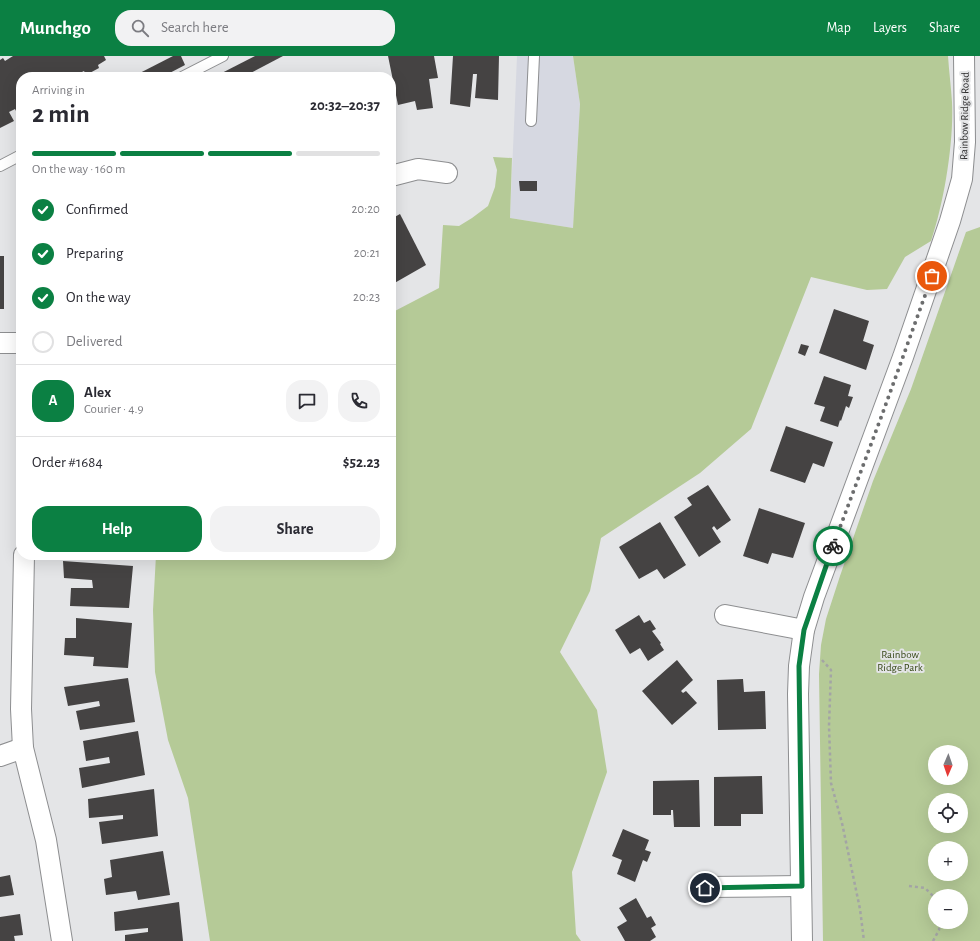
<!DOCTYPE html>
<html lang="en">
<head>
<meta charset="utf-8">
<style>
	:root { --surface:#fff; --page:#f2f2f3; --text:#2b2b33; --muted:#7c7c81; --line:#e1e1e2; --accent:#0b8043 }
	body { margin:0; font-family:"Alegreya Sans",sans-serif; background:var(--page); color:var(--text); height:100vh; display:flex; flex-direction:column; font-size:15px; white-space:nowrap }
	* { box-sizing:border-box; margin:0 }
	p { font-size:13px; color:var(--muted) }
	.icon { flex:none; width:22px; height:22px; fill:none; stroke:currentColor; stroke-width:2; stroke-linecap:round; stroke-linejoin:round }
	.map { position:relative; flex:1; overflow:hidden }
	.panel { position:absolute; left:16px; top:16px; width:380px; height:488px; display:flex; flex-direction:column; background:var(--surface); border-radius:16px; box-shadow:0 4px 16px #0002 }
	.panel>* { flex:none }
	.needle { width:26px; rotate:182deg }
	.fabs { position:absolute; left:928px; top:689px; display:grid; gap:8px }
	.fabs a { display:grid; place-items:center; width:40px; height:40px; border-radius:50%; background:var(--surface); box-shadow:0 4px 16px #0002; font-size:20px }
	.pin { position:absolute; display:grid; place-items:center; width:34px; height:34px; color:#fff; margin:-17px; border:2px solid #fff; border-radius:50%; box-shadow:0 1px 4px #0007 }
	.courier { position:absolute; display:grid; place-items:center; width:40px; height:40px; margin:-20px; border:3px solid #0b8043; border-radius:50%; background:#fff; color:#222; box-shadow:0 1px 5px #0007 }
	.head em { font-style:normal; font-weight:600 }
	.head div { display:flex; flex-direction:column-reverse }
	.head { display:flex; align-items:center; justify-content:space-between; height:68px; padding:0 16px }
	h1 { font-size:26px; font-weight:600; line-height:30px }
	.bar { display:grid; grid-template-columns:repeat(4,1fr); gap:6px 4px; align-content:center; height:48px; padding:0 16px }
	.bar i { height:5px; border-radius:3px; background:var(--line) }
	.bar .on { background:var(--accent) }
	.bar p { grid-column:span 4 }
	.line { display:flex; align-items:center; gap:10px; padding:0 16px; border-top:1px solid var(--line) }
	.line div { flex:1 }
	.round { display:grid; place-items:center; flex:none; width:42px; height:42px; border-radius:16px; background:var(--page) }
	ol { padding:0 16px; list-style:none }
	li { display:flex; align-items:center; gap:12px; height:44px }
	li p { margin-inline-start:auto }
	li .icon { padding:4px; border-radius:50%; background:var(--accent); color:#fff; stroke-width:4 }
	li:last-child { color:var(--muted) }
	li i { width:22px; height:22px; border:2px solid var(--line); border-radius:50% }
	.button { display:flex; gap:8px; margin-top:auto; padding:8px 16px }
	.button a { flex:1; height:46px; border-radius:16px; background:var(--accent); color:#fff; font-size:16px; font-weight:600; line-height:46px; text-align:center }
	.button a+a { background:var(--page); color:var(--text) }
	header { display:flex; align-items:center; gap:24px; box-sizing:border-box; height:56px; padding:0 20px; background:var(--accent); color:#fff }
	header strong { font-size:19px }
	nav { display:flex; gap:22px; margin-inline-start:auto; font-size:14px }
	.search { width:280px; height:36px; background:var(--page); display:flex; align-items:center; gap:10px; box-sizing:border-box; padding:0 14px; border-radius:16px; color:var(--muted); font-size:15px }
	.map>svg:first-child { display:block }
</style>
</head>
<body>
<header>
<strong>Munchgo</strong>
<div class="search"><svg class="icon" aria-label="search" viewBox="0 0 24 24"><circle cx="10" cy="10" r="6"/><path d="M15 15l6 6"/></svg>Search here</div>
<nav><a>Map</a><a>Layers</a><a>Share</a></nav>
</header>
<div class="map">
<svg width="980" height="885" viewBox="0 0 980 885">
	<rect width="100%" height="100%" fill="#e4e5e7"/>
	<!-- built -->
	<polygon fill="#d6d8e1" points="517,0 573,0 580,48 573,172 510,162"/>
	<!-- green -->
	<g fill="#b5ca97" fill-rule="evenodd">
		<path d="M573,0H948C949,15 951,31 952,46C954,86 944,147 931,185L905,201L887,233L867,234L811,221L751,373L700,417L601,482L590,535L560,596L597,654L607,716L572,816L576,878L581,885H210L188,742L168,684L155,616L153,554L156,499H391V257L439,232L443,169L459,170L472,162L488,150L495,131L497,114L493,101L512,102L510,162L573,172L580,48Z"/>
		<path d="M980,171V885H823L819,618L821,589L826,563L840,520L873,425L911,333L966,176ZM935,696H961V722H935ZM935,744H961V770H935ZM935,792H961V818H935ZM935,840H961V866H935Z"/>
	</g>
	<!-- building -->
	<g fill="#454343">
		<polygon points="13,0 104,0 106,4 98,9 99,12 86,19 84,15 80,17 83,21 21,21 21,53 16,55 15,53 9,56 14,65 0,72 0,4 3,2 5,5"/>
		<polygon points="173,0 181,0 185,9 162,21 132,21"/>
		<polygon points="255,0 283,0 243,21 214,21"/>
		<polygon points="388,0 434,0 438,22 429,23 433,52 417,54 415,45 398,49"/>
		<polygon points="453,0 499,0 498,44 475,42 477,18 473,18 470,51 450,48"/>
		<polygon points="519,125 537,125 537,135 520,135"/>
		<polygon points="400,158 426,209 391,229 391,163"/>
		<rect x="0" y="200" width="4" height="53"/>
		<polygon points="834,253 869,265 863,285 874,289 866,314 819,297"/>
		<polygon points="801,288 809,290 805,300 798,297"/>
		<polygon points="824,320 851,329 848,340 853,341 849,352 846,350 841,365 840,364 838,371 820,365 825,351 814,348"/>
		<polygon points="786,370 833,386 824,411 813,407 805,427 770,415"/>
		<polygon points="708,429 731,464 717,474 714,470 712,472 721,486 699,501 674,461 692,449 687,442"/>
		<polygon points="759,452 805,467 793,502 772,497 768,508 743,500"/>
		<polygon points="660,466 686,509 664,523 657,513 639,523 619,491"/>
		<polygon points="63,505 133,510 129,552 70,550 71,532 93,532 92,524 64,522"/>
		<polygon points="639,559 644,567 650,564 656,573 652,575 661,587 660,588 664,594 648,605 640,592 630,598 615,574"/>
		<polygon points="76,562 132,567 128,612 93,610 94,601 64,599 65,582 76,582"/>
		<polygon points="677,604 693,624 681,635 683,637 686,635 697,647 672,669 642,635"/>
		<polygon points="128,622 135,666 80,674 76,655 100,650 99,645 68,650 64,631"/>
		<polygon points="743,623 744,636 765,635 766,673 718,674 717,624"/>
		<polygon points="138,675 145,719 82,732 79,712 110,707 109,701 86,705 83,685"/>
		<polygon points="762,720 763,758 741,758 741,770 714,770 714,721"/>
		<polygon points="699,724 700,771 674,771 673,754 671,754 671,759 653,759 653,725"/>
		<polygon points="154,733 158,780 102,788 99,766 123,763 123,759 89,762 88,743"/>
		<polygon points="623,773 649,784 645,794 651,796 647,806 643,804 635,826 617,818 622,804 612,800"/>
		<polygon points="163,795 170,839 138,844 136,835 106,839 104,823 112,821 110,804"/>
		<polygon points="10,819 14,839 0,841 0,821"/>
		<polygon points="636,842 647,862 651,860 656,869 651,872 656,881 650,885 625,885 617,871 627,865 619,852"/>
		<polygon points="179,846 183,885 125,885 125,879 148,876 148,872 115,875 114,856"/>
		<polygon points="20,858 23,879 14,880 15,885 0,885 0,861"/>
	</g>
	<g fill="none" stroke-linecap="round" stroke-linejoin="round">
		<defs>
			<g id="service">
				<polyline points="182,21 223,0"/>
				<polyline points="531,65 534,0"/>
				<polyline points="0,110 21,99"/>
			</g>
			<g id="minor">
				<polyline points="391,120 418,113 447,117"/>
				<polyline points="0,287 21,287"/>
				<polyline points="24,499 21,653 23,692 46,784 62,885"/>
				<polyline points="725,559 804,574"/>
				<polyline points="0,700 23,692"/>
				<polyline points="705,831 801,830"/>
				<polyline points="802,885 798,638 799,610 804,574 814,541 903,301 950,165 962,123 965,86 964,0"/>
			</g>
		</defs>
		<!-- service casing -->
		<use href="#service" stroke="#8d8e90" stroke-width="12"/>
		<!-- minor casing -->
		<use href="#minor" stroke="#8d8e90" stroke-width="22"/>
		<!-- path -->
		<g stroke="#a3a4a5" stroke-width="2.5" stroke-dasharray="3 3" stroke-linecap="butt">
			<polyline points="822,604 831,614 829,670 831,727 842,767 860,853 864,885"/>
			<polyline points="909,830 925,832 935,842"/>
			<polyline points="933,885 939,874 940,866"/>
		</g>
		<!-- service -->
		<use href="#service" stroke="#fff" stroke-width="10"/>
		<!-- minor -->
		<use href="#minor" stroke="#fff" stroke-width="20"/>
	</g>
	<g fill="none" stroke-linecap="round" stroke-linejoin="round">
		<!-- done -->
		<polyline stroke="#6c6d6e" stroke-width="4" stroke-dasharray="0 7.2" points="833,490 882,359 932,220"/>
		<!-- route -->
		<polyline stroke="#0b8043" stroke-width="5" points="705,832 802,830 799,610 804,574 833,490"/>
	</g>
	<g text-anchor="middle" stroke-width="4" stroke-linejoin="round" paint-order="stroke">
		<!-- street labels -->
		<g font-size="11" fill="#2c2c2d" stroke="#e4e5e7">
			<text transform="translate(964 60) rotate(-89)" y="4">Rainbow Ridge Road</text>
		</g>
		<!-- park labels -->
		<g font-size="11" fill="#374817" stroke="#e4e5e7">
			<text x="900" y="602">Rainbow<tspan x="900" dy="13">Ridge Park</tspan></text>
		</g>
	</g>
</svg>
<div class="fabs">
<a><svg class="needle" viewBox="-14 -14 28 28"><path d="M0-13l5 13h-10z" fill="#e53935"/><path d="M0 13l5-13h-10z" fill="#7c7c81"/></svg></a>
<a><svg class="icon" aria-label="locate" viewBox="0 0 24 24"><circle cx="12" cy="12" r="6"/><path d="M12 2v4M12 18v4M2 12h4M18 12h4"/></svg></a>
<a>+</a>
<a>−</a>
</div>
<div class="pin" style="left:932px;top:220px;background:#ea580c"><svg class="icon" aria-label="bag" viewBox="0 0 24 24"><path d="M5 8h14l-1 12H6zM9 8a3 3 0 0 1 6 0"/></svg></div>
<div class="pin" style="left:705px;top:832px;background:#1f2937"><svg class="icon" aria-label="home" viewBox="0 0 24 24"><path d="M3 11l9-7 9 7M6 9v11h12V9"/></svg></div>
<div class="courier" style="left:833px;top:490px"><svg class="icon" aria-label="bike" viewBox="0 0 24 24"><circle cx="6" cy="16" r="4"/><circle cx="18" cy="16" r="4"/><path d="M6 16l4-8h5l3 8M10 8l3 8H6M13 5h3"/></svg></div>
<section class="panel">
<div class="head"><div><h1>2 min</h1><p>Arriving in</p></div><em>20:32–20:37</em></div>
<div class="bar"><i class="on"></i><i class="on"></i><i class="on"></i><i></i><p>On the way · 160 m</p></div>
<ol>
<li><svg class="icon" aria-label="check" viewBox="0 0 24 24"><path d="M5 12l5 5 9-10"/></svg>Confirmed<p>20:20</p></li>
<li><svg class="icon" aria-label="check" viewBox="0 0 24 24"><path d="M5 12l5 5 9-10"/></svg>Preparing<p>20:21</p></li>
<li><svg class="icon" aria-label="check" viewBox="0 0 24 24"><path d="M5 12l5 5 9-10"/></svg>On the way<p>20:23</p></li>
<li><i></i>Delivered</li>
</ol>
<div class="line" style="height:72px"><b class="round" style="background:var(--accent);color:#fff">A</b><div><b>Alex</b><p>Courier · 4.9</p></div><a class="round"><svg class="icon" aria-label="chat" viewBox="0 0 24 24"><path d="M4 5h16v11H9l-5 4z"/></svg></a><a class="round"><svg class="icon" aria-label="phone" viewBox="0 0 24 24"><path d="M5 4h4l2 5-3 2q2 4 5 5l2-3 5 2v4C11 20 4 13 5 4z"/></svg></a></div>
<div class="line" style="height:52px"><div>Order #1684</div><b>$52.23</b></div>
<div class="button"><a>Help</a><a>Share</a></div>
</section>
</div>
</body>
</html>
